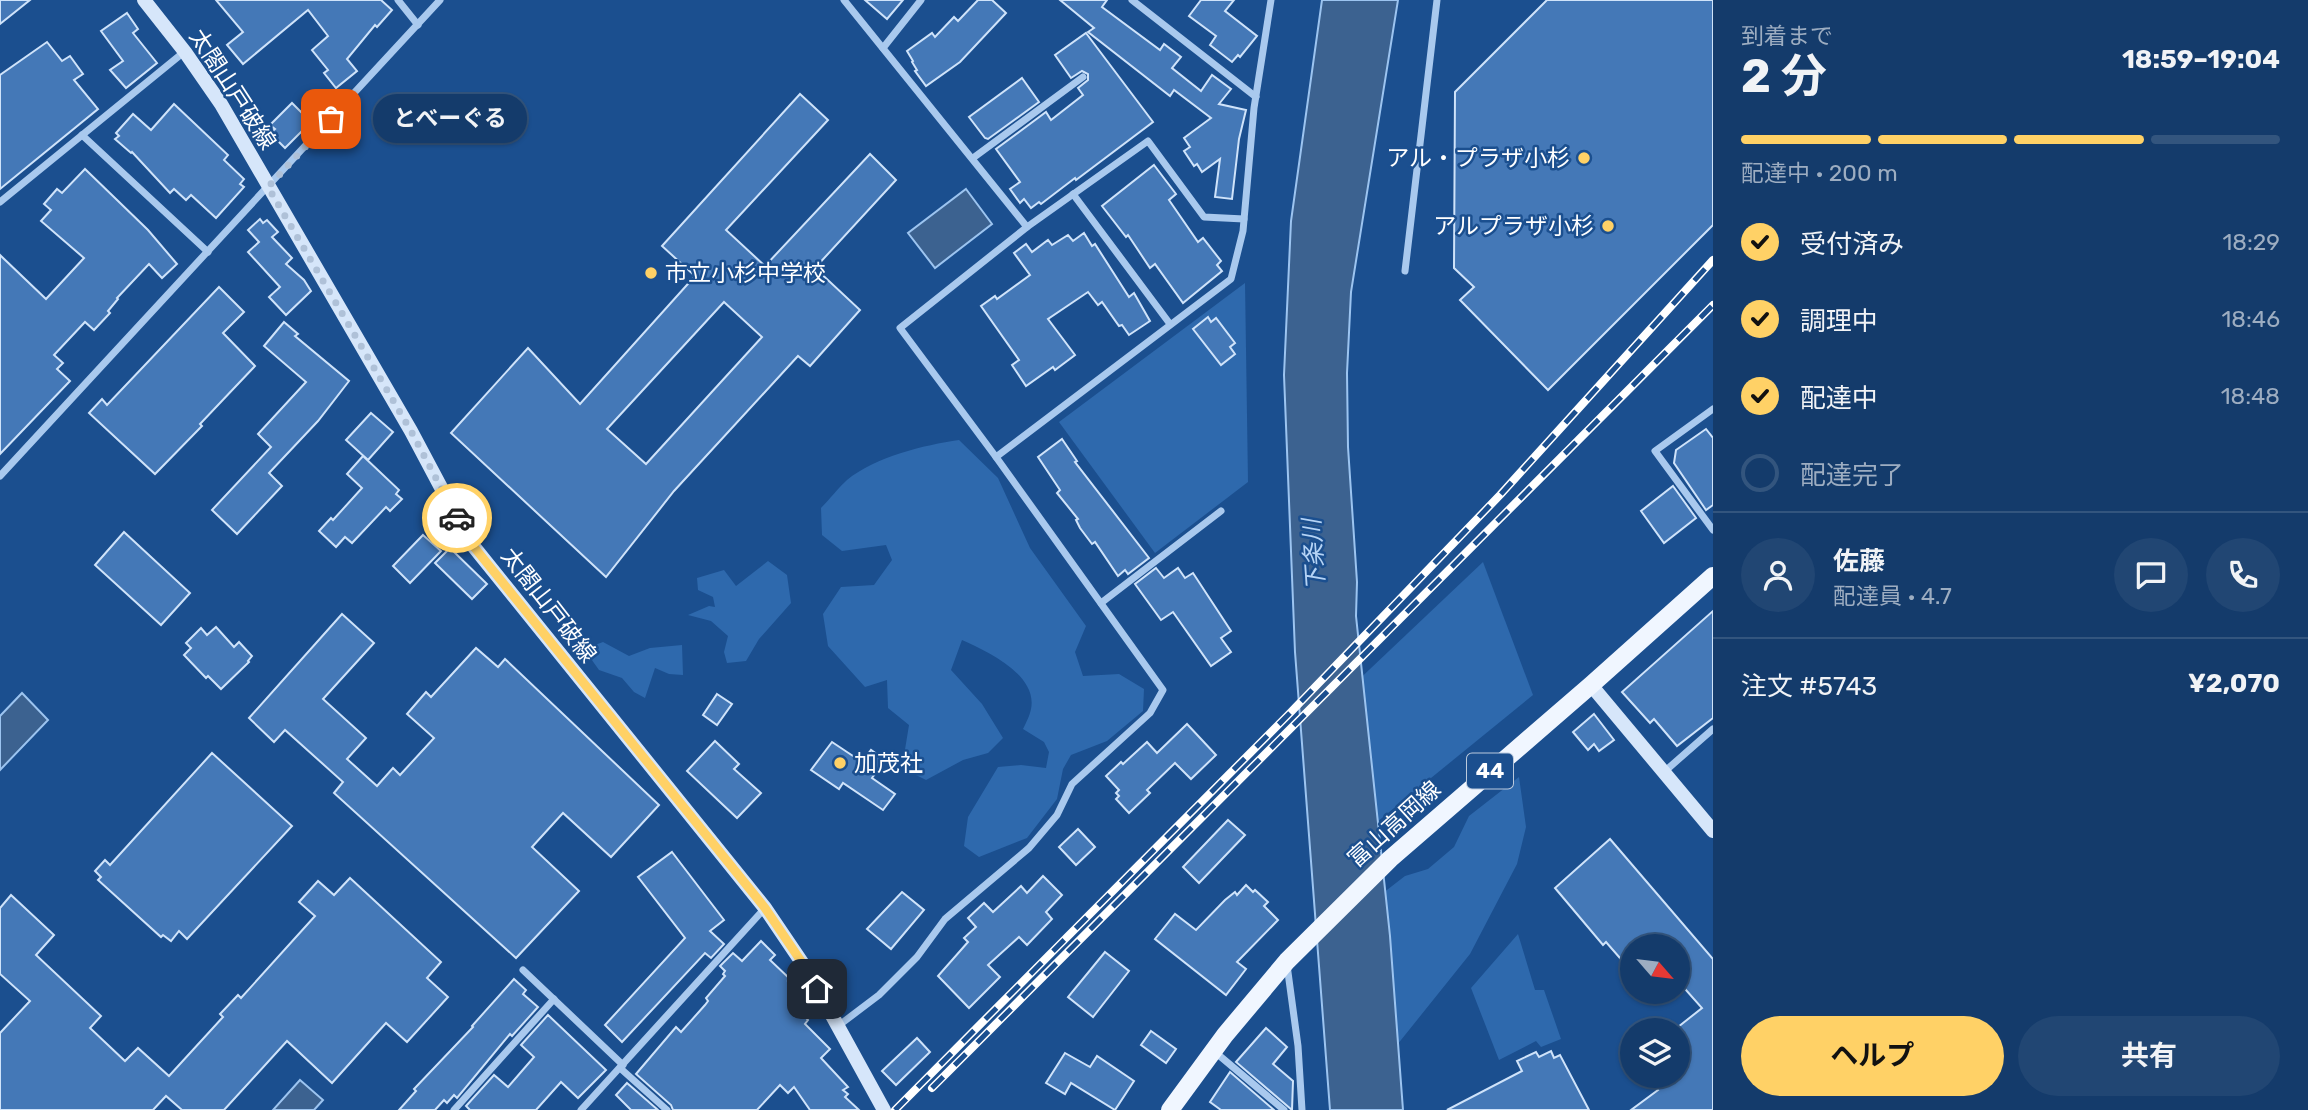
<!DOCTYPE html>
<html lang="ja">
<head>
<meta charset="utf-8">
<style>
	:root { --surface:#143b6b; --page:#214673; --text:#f1f3f6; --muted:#9dadc1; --line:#33557e; --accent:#ffd166 }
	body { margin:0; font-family:Rubik,"Noto Sans JP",sans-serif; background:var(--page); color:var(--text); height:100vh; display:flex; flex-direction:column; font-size:26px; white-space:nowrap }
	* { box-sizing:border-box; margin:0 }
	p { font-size:23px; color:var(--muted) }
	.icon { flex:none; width:38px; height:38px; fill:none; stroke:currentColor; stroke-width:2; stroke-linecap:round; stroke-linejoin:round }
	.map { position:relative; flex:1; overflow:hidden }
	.details { display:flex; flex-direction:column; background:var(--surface); width:595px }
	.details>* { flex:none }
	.needle { width:46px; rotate:118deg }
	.buttons { position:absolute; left:1620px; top:934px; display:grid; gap:14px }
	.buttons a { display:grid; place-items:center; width:70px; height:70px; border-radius:50%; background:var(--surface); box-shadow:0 2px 5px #0004,0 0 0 2px var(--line); font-size:35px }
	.pin { position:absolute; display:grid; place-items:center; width:60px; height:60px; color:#fff; margin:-30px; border-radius:14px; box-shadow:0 4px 10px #0006 }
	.courier { position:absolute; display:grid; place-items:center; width:70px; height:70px; margin:-35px; border:5px solid #ffd166; border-radius:50%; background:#fff; color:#222; box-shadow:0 2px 9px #0007 }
	.bubble { position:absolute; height:49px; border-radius:24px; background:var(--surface); box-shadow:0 2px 5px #0004,0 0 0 2px var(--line); font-size:23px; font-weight:700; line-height:49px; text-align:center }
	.summary em { font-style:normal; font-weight:700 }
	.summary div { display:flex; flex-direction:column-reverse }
	.summary { display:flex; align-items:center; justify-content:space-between; height:119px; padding:0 28px }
	h1 { font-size:46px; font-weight:700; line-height:52px }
	.bar { display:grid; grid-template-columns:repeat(4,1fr); gap:10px 7px; align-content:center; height:84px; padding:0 28px }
	.bar i { height:9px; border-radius:5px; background:var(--line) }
	.bar .active { background:var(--accent) }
	.bar p { grid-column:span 4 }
	.line { display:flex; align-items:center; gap:18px; padding:0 28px; border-top:2px solid var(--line) }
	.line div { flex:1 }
	.round { display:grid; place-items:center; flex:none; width:74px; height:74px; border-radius:37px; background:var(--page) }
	ol { padding:0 28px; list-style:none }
	li { display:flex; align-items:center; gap:21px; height:77px }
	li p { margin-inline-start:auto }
	li .icon { padding:7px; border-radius:50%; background:var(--accent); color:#111; stroke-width:4 }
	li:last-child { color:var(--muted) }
	li i { width:38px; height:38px; border:4px solid var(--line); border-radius:50% }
	.primary-button { display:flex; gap:14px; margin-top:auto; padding:14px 28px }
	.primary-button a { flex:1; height:80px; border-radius:42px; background:var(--accent); color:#111; font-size:28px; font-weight:700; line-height:80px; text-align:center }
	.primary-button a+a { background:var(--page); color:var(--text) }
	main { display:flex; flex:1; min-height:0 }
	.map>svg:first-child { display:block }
</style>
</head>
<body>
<main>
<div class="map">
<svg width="1713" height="1110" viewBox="0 0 1713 1110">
	<rect width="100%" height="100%" fill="#1b4f8f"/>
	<!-- green -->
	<g fill="#2e69ad">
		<polygon points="1245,283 1248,482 1155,553 1059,422"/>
		<path d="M959,440L998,478L1030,548L1086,626L1075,652L1083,676L1119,674L1144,689L1143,711L1107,741L1071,755L1063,769L1057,799L1027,838L979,857L964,846L968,817L998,767L1021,765L1046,768L1049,752L1044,742L1023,729C1026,723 1030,715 1031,709C1038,675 987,651 962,640L951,670L982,704L1003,738L988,753L963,760L926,780L902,768L909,725L888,708L887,680L865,687L828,646L823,614L841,587L874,585L892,560L886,545L842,551L822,535L821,508C830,499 838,488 847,480C875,457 924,445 959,440Z"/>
		<polygon points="768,561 787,575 791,603 759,639 746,661 727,663 724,652 728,636 711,621 688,615 709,606 715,607 713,597 698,590 697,578 724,570 736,586"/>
		<polygon points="1483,562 1533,695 1361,835 1351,687"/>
		<polygon points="603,642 629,656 650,648 682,645 683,675 669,674 655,668 645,698 634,692 622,678 599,670 584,649"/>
		<polygon points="1519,777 1526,827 1517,864 1470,954 1397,1045 1383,893 1405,876 1428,869 1454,847 1469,816"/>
		<polygon points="1518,934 1535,990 1544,990 1561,1039 1541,1047 1536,1041 1499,1060 1471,988"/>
	</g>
	<!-- water -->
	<g fill="#3c6290" stroke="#9cc4f0" stroke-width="2">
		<polygon points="1322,0 1398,0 1351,292 1347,373 1348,447 1357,582 1356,616 1390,936 1403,1110 1330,1110 1295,652 1284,375 1291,221"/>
		<polygon points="966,189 992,224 935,268 908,233"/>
		<polygon points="22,693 48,720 0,770 0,716"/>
		<polygon points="300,1080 323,1100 314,1110 273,1110"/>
	</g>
	<!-- building -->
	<g fill="#4478b7" stroke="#cfe3fa" stroke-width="2" fill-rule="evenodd">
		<polygon points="0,0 30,0 0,24"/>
		<polygon points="216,0 381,0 392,10 377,27 375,25 347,59 357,71 336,88 324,73 328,70 312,50 328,36 308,10 243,64 227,45 243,32"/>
		<polygon points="865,0 903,0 887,19"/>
		<polygon points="978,0 992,0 1006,13 960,62 926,86 915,71 917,70 912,62 913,61 907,51 932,33 935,37 954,17 958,21"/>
		<polygon points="1060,0 1107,0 1102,7 1160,50 1164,44 1181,57 1172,68 1201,91 1212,75 1231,89 1219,104 1246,110 1239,139 1232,199 1215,197 1220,159 1202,172 1197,164 1194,166 1184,151 1190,147 1184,138 1211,118 1174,90 1170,96 1088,32 1094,28"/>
		<polygon points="1201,0 1234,0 1225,11 1257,36 1240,57 1238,55 1232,62 1210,45 1216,36 1189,16"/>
		<polygon points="1547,0 1713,0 1713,225 1548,390 1460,300 1474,287 1454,268 1455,92"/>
		<polygon points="127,13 138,29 133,33 157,63 126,88 110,70 123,61 101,31"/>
		<polygon points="1086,33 1153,122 1076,180 1075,178 1041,204 1039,202 1031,208 1024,199 1020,203 1010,189 1020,182 996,149 1046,112 1051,120 1083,95 1078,88 1088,80 1088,74 1082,71 1071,78 1055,55"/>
		<polygon points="47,42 62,61 70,56 83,74 74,80 98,109 0,189 0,75"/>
		<polygon points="1022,78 1039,102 988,139 985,138 969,117"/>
		<path d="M800,94L828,120L726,230L765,266L870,154L896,180L815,268L860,310L810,366L798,356L674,491L606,577L451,433L528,348L580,404L695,276L662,246ZM724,302L762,337L646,464L607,429Z"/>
		<polygon points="292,103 311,122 285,148 270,133 275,129 270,125"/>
		<polygon points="174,104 228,155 224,160 244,179 240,184 244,187 216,218 191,195 186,200 174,189 170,193 132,152 131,153 115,139 119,136 116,133 133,114 151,130"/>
		<polygon points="1154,165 1176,194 1169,200 1198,242 1203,238 1221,261 1217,265 1222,271 1183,303 1155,264 1150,268 1128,235 1126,237 1102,206"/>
		<polygon points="85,169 148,230 177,264 162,278 149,264 117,298 118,299 108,311 110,313 94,330 85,322 54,355 63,363 57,369 70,381 0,454 0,255 46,299 84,258 41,221 51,210 44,204 57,189 62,193"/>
		<polygon points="260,219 263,223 267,220 278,232 272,237 292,258 286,264 304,280 311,291 286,315 269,297 280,287 248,252 259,242 248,230"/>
		<polygon points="1084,233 1092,246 1095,244 1129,297 1134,293 1150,321 1129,335 1122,325 1119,326 1102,302 1098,305 1088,292 1048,319 1075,355 1055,370 1053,367 1026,386 1012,365 1019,360 981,306 995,296 997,299 1030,275 1014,253 1026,244 1032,252 1048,240 1052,245 1068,235 1073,241"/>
		<polygon points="219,287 244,312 223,333 255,366 200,424 202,426 155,474 89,413 102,399 107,405"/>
		<polygon points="1208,317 1211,322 1216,318 1235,343 1230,347 1235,354 1221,365 1193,329"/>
		<polygon points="284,322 298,334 295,336 349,381 318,421 269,473 282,486 237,534 212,510 271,447 258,434 306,382 264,346"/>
		<polygon points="371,413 393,432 368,460 346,440"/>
		<polygon points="1706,429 1713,438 1713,505 1706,510 1674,463 1676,450"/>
		<polygon points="1062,439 1077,461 1075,462 1149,558 1128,574 1125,570 1118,576 1095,542 1092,544 1080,528 1076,520 1078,519 1057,493 1060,490 1038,457"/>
		<polygon points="363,456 399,490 396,494 402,499 390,511 386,507 352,543 345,537 336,547 319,531 331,518 333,520 362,488 347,474"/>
		<polygon points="1673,486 1696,518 1664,543 1641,511"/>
		<polygon points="124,532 190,593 161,625 95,565"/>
		<polygon points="423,535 441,551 410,583 393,566"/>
		<polygon points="450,548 487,584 472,599 435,563"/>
		<polygon points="1156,568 1164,578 1178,568 1185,578 1193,573 1231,631 1221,638 1231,652 1211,666 1173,612 1161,620 1135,584"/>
		<polygon points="1713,611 1713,718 1677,746 1654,719 1650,723 1622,692"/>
		<polygon points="342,614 374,643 323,699 366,738 347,759 377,786 393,768 400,775 434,738 407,714 426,692 431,697 476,648 498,667 505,659 659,805 611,857 563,813 532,847 579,891 516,958 334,793 343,782 285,730 274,742 249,718"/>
		<polygon points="216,627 234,647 239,642 252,656 248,661 249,662 221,689 208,676 206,678 184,655 191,648 186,643 201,628 207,635"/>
		<polygon points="717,694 732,704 717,725 703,715"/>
		<polygon points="1594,714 1614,740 1599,751 1594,744 1588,750 1573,732"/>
		<polygon points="1187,724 1216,755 1191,779 1175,763 1147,790 1150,793 1129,813 1116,799 1119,796 1116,793 1119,790 1106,776 1121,762 1123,764 1147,742 1157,753"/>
		<polygon points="715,741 739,764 734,769 761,793 737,818 687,771"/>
		<polygon points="832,742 862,762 871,750 885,760 872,778 895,794 883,810 843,783 839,789 811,770"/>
		<polygon points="212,753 292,826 187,939 179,931 171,941 163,935 161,937 98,880 101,877 95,871 105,860 110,865"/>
		<polygon points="1228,820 1245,835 1199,883 1183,867"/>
		<polygon points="1078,829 1095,847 1076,865 1059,847"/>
		<polygon points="1610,839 1713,959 1713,1110 1631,1110 1658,1090 1648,1076 1678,1076 1678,1031 1673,1031 1702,1008 1678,981 1678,947 1633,947 1633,973 1606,942 1603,945 1555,888"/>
		<polygon points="672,852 724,920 710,931 724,944 711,958 705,953 622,1042 605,1025 685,938 638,877"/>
		<polygon points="1043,876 1062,895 1046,912 1052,919 1027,945 1019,937 988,965 1000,977 969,1008 938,976 968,942 964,938 976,927 968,918 984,903 993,912 1021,886 1027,893"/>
		<polygon points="350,878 441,962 427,978 448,997 407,1042 386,1023 332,1083 287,1041 224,1110 182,1110 166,1096 153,1110 0,1110 0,1033 30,1001 0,974 0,908 11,895 54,935 36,955 101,1016 90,1028 125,1061 138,1048 169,1076 223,1017 220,1014 238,995 241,998 315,916 299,902 318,881 334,895"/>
		<polygon points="1246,885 1253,892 1255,890 1268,902 1264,906 1278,920 1237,962 1246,969 1226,995 1155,939 1175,914 1196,930 1225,900 1235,892 1237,895"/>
		<polygon points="902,892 924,910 891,949 867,929"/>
		<polygon points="761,941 775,955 770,960 790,979 788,981 810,1003 801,1012 808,1020 805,1024 830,1049 821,1058 848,1087 843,1090 848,1094 845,1097 859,1110 810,1110 794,1087 788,1093 780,1085 757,1110 673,1110 671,1105 636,1074 676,1027 681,1032 705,1005 708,1001 706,998 725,976 723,974 725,971 720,966 733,953 742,961"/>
		<polygon points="1105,952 1129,971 1093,1017 1068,997"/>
		<polygon points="514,979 526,990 523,994 538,1007 512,1036 510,1034 457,1098 454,1095 447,1103 444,1100 435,1110 399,1110 416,1091 414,1089 473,1027 472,1026"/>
		<polygon points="548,1015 606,1070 578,1098 561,1082 536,1110 470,1110 466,1106 494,1075 508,1087 534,1057 521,1045"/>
		<polygon points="1266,1028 1287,1047 1273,1064 1293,1081 1292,1110 1236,1062"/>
		<polygon points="1151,1031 1176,1049 1166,1063 1141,1045"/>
		<polygon points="917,1038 930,1052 896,1085 882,1071"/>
		<polygon points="1551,1051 1554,1058 1560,1055 1589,1110 1447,1110 1522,1071 1517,1061 1536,1052 1539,1057"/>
		<polygon points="1065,1053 1090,1067 1097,1056 1134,1081 1115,1110 1071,1083 1065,1094 1046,1083"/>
		<polygon points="1230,1072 1274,1110 1221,1110 1210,1102"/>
		<polygon points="627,1083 658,1110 631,1110 616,1095"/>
	</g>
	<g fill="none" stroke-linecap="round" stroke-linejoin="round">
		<!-- street -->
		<g stroke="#a9c9ee" stroke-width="7">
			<polyline points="398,0 418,25"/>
			<polyline points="844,0 1027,227 900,328 996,457"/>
			<polyline points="1132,0 1256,97"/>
			<polyline points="883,48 921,0"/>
			<polyline points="82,135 208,252"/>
			<polyline points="973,158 1083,77"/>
			<polyline points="1073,194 1170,324"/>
			<polyline points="0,202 184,52"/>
			<polyline points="1027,227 1148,141 1204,217 1244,219"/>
			<polyline points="1405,271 1437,0"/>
			<polyline points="1713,409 1655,451 1713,530"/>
			<polyline points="0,476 440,0"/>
			<polyline points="1101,603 1221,511"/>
			<polyline points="1664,772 1713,729"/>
			<polyline points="1287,965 1298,1046 1302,1110"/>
			<polyline points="523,970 623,1065"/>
			<polyline points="838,1026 879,995 917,957 945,919 1029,848 1057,815 1072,784 1150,713 1163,690 996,457 1231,279 1243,231 1254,108 1271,0"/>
			<polyline points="1215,1052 1284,1110"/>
			<polyline points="620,1068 667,1110"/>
			<polyline points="454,1110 554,999"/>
			<polyline points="581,1110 765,908"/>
		</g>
		<!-- secondary -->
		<g stroke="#d6e6fa" stroke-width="14">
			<polyline points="144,0 185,52 221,104 411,431 470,542 765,908 807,970 884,1110"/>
			<polyline points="1591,685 1713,831"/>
		</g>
		<!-- primary -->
		<polyline stroke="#f0f6ff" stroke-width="18" points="1170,1110 1225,1035 1287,961 1390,859 1591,685 1713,576"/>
		<defs>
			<g id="rail">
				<polyline points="932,1088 1713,305"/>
				<polyline points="895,1110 1290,713 1500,495 1713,260"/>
			</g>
		</defs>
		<!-- rail casing -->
		<use href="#rail" stroke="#fff" stroke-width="8"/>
		<!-- rail -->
		<use href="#rail" stroke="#1b4f8f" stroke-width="5" stroke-dasharray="16" stroke-linecap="butt"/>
	</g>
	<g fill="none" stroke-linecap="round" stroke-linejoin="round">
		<!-- done -->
		<polyline stroke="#afc1d8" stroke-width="7" stroke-dasharray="0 12.6" points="331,119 268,187 411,431 457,518"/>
		<!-- route -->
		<polyline stroke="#ffd166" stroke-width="9" points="457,518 470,542 765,908 807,970 817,989"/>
	</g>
	<!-- markers -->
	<g fill="#ffd166" stroke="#1b4f8f" stroke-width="2.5">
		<circle cx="1584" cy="158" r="7"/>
		<circle cx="1608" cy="226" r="7"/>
		<circle cx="651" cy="273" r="7"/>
		<circle cx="840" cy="763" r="7"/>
	</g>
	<g text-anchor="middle" stroke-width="5" stroke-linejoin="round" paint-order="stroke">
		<!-- shield labels -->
		<rect fill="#1b4f8f" stroke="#bbcadd" stroke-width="2" x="1467" y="753.5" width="46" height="35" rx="5"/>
		<g font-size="21" font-weight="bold" fill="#fff">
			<text x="1490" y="778">44</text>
		</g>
		<!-- street labels -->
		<g font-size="23" fill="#fff" stroke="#1b4f8f">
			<text transform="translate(233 89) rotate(57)" y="8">太閤山戸破線</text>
			<text transform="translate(549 605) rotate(52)" y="8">太閤山戸破線</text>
			<text transform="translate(1394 824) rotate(-42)" y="8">富山高岡線</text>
		</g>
		<!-- poi labels -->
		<g font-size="23" fill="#fff" stroke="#1b4f8f" text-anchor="end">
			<text x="1570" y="166">アル・プラザ小杉</text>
			<text x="1594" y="234">アルプラザ小杉</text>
			<text x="665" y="281" text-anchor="start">市立小杉中学校</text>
			<text x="854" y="771" text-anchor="start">加茂社</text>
		</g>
		<!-- water labels -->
		<g font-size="24" font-style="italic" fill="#b5d3f5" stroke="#1b4f8f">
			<text transform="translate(1314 555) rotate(-94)" y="8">下条川</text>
		</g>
	</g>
</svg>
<div class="buttons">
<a><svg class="needle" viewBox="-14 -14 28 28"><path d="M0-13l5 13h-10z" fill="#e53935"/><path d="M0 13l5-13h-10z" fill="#9dadc1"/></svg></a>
<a><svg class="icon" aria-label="layers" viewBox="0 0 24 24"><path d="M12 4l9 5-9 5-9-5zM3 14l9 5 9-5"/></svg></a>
</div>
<div class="pin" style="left:331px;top:119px;background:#ea580c"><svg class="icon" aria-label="bag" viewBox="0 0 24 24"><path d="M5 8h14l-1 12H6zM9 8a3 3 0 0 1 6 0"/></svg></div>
<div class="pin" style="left:817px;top:989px;background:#1f2937"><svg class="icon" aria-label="home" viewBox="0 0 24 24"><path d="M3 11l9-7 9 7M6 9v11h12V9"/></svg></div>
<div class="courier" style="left:457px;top:518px"><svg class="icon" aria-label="car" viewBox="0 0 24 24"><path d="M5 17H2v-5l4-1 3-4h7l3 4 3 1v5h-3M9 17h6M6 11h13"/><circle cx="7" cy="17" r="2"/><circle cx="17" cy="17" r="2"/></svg></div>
<div class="bubble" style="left:373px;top:94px;width:154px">とべーぐる</div>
</div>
<section class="details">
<div class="summary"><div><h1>2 分</h1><p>到着まで</p></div><em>18:59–19:04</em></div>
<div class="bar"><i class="active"></i><i class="active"></i><i class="active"></i><i></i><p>配達中 · 200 m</p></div>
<ol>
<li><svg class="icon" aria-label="check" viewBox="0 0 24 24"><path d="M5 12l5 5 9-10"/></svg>受付済み<p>18:29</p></li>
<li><svg class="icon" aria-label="check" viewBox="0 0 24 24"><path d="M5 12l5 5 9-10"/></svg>調理中<p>18:46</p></li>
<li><svg class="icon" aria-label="check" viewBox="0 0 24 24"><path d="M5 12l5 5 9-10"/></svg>配達中<p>18:48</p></li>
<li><i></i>配達完了</li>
</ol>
<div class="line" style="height:126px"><a class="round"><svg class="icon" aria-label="person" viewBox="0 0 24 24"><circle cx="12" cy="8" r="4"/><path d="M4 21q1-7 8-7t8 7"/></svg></a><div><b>佐藤</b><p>配達員 · 4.7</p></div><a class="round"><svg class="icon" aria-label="chat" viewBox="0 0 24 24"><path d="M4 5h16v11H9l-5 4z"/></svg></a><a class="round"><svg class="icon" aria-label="phone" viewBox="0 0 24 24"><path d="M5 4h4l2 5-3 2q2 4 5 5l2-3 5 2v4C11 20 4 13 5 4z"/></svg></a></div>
<div class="line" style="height:91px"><div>注文 #5743</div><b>¥2,070</b></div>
<div class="primary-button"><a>ヘルプ</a><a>共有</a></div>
</section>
</main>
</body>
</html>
